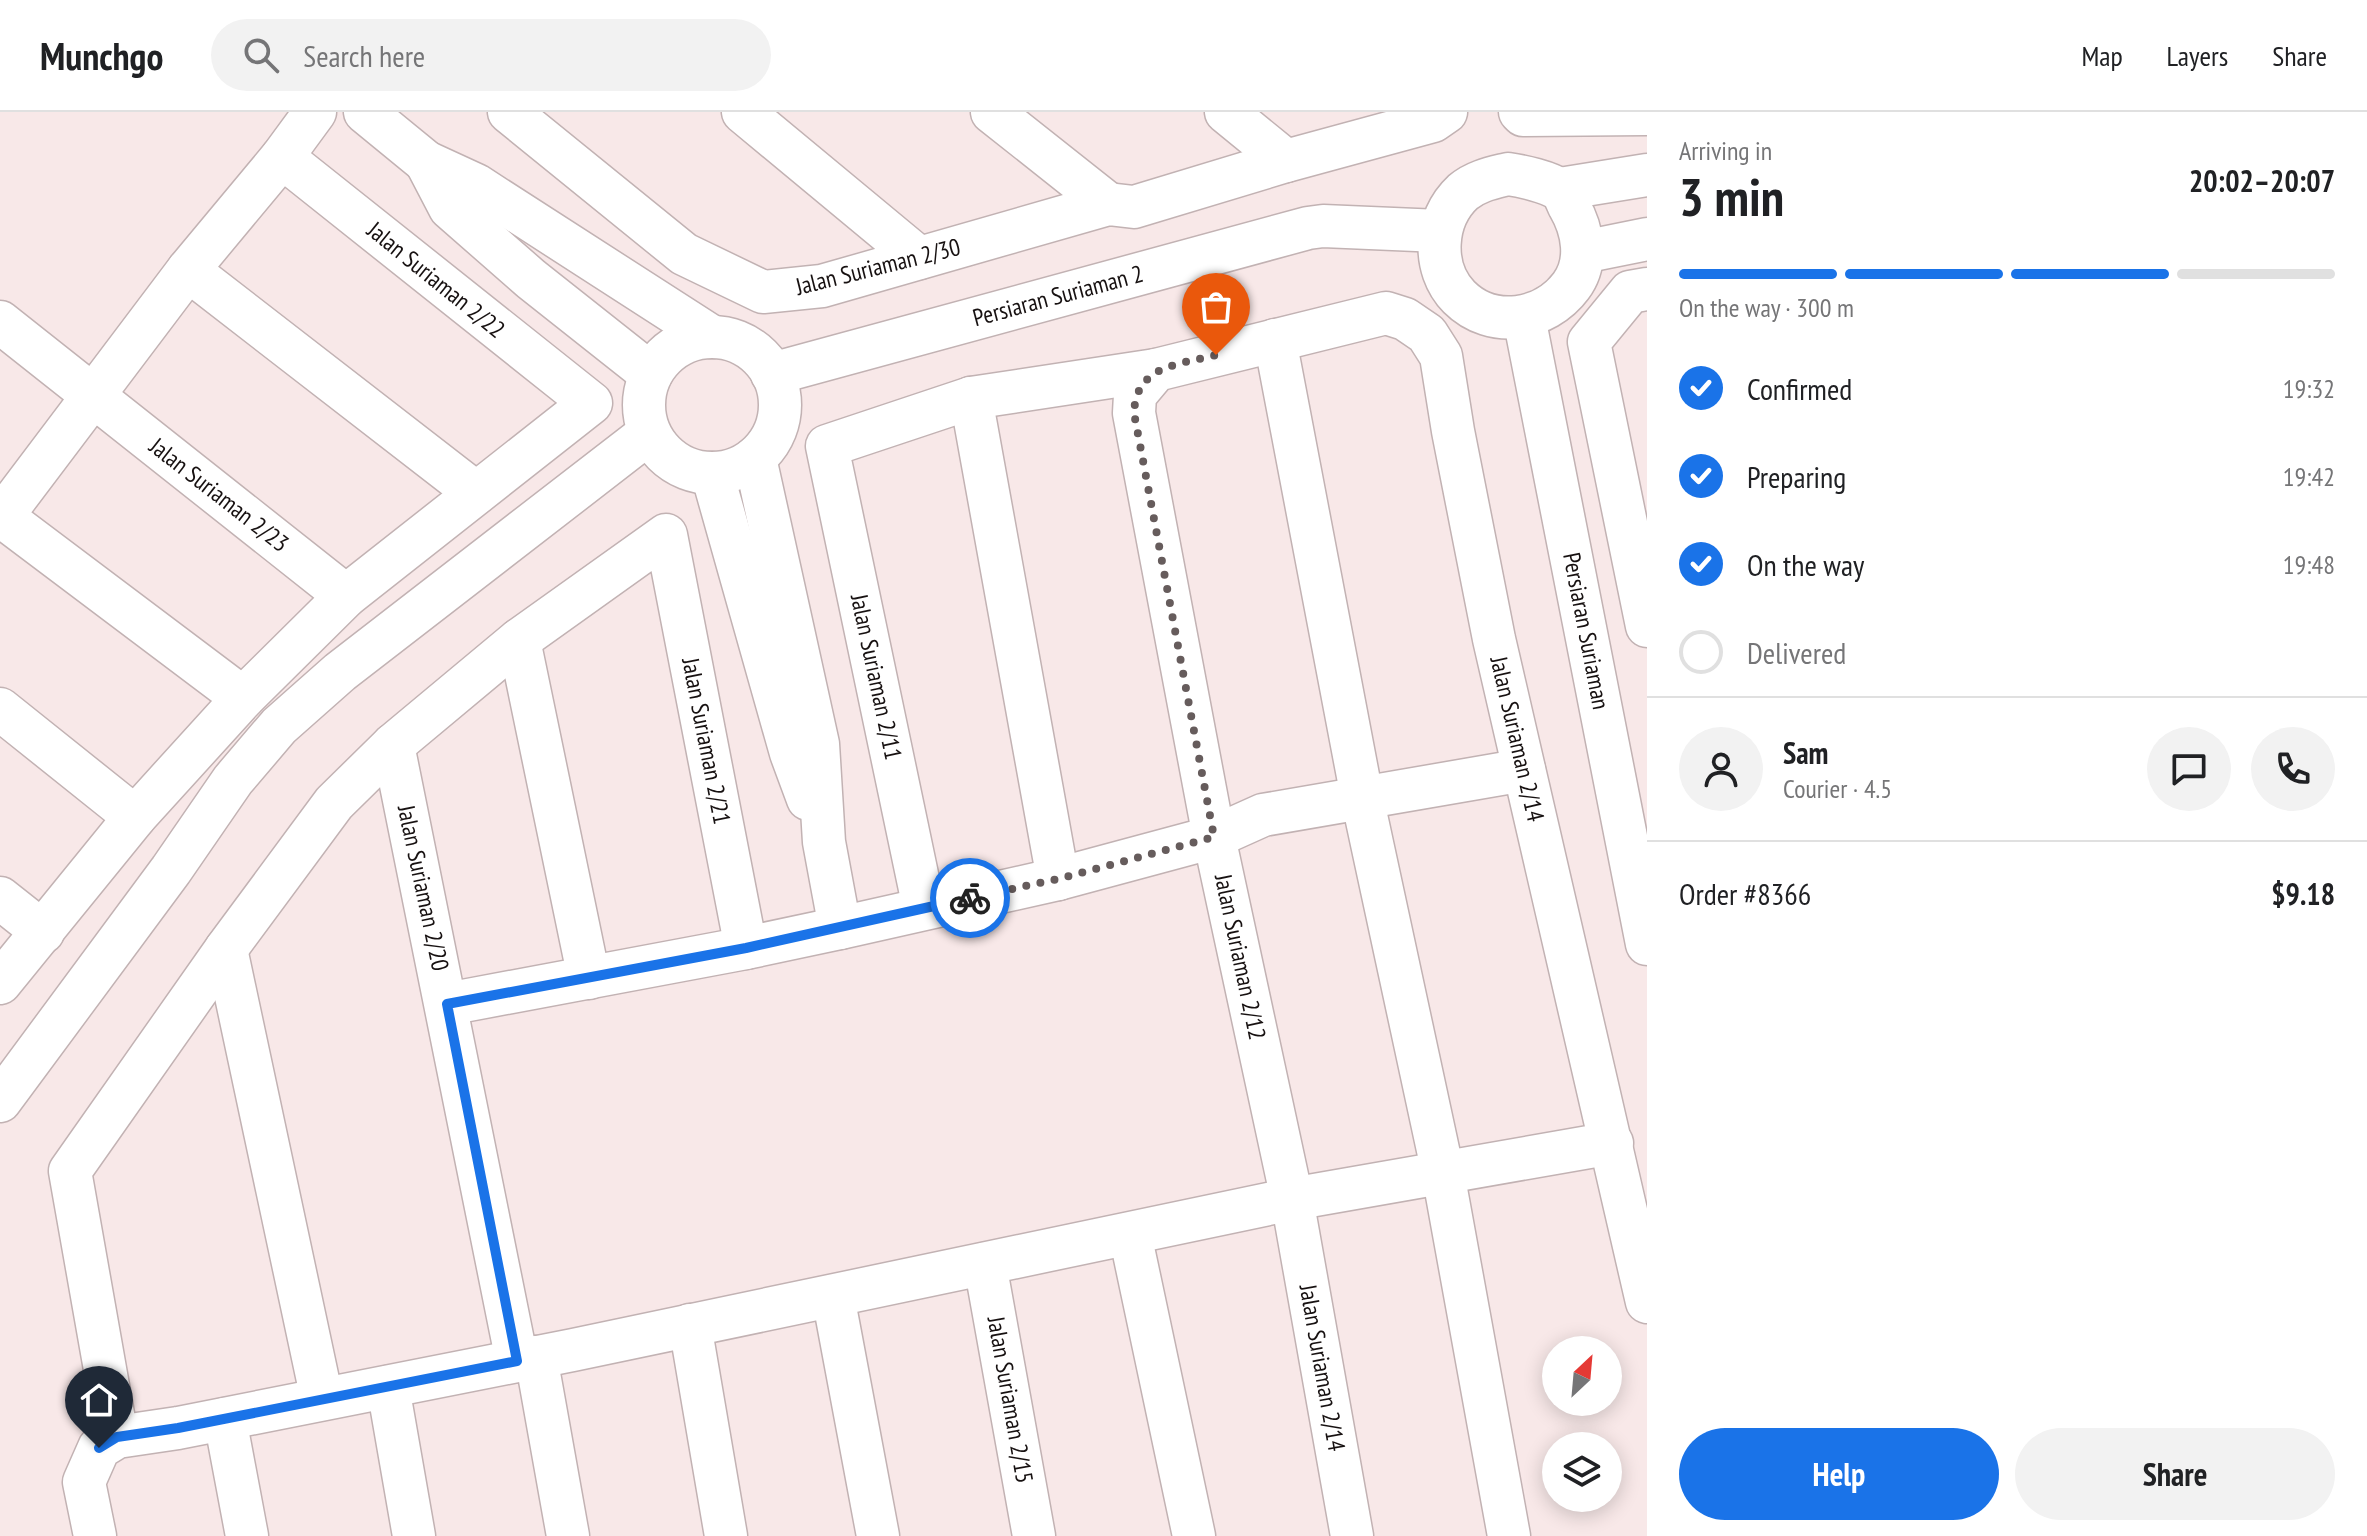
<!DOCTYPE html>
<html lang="en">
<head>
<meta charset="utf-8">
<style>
	:root { --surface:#fff; --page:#f2f2f2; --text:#202124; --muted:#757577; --line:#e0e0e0; --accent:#1a73e8 }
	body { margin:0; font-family:"PT Sans Narrow",sans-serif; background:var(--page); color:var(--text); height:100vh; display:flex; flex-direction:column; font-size:30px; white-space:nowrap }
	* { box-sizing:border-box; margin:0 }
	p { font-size:26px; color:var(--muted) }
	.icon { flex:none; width:44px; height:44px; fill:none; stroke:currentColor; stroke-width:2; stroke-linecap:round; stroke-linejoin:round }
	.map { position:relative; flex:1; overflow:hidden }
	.sheet { display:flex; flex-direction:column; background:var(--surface); width:720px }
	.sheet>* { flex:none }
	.needle { width:52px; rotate:26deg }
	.tools { position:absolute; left:1542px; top:1224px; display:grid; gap:16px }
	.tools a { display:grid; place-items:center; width:80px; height:80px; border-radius:50%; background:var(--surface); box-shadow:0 4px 20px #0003; font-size:40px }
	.pin { position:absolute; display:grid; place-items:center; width:68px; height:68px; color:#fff; margin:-82px -34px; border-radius:50% 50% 50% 0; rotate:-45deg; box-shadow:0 0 8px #0007 }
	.pin .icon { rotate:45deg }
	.courier { position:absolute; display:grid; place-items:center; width:80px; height:80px; margin:-40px; border:6px solid #1a73e8; border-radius:50%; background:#fff; color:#222; box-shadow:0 2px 10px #0007 }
	.overview em { font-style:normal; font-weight:700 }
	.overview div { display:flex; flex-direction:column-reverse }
	.overview { display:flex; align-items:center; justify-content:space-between; height:136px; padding:0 32px }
	h1 { font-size:52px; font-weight:700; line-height:60px }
	.bar { display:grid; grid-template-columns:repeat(4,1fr); gap:12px 8px; align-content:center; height:96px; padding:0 32px }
	.bar i { height:10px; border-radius:6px; background:var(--line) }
	.bar .selected { background:var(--accent) }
	.bar p { grid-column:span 4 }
	.line { display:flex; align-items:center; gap:20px; padding:0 32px; border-top:2px solid var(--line) }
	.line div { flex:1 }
	.round { display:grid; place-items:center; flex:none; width:84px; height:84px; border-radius:42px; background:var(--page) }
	ol { padding:0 32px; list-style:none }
	li { display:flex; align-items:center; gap:24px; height:88px }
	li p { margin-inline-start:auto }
	li .icon { padding:8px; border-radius:50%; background:var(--accent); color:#fff; stroke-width:4 }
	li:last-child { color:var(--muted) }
	li i { width:44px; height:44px; border:4px solid var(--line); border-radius:50% }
	.primary-button { display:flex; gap:16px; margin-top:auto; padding:16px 32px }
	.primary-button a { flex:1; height:92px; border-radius:48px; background:var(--accent); color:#fff; font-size:32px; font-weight:700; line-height:92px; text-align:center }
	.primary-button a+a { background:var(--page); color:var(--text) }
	header { display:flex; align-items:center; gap:48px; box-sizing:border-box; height:112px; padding:0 40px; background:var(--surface); border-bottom:2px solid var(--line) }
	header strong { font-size:38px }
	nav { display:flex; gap:44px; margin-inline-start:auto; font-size:28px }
	.search { width:560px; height:72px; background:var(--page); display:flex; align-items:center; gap:20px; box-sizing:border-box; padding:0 28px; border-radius:44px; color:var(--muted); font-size:30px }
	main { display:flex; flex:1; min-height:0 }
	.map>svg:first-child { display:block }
</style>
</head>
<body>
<header>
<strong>Munchgo</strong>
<div class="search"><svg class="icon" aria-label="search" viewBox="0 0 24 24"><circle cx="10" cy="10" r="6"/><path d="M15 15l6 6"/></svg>Search here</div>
<nav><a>Map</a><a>Layers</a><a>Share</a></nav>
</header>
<main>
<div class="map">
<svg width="1647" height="1424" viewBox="0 0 1647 1424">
	<rect width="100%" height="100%" fill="#f8e8e8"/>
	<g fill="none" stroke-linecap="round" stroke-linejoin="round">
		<defs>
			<g id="minor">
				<polyline points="365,0 426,50 476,73 712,225"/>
				<polyline points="509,0 684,142 763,180 822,174 1108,92 1134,95 1286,49 1433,9 1446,0"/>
				<polyline points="743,0 919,146"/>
				<polyline points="992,0 1108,92"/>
				<polyline points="1226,0 1286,49"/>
				<polyline points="1520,0 1523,3 1647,2"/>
				<polyline points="426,50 450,96 531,167 651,262"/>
				<path d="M1508,62C1522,64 1549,70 1560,78C1564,81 1567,90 1569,94C1583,118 1589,150 1571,174C1545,209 1492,218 1459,185C1431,156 1434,107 1463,80C1476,69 1492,66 1508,62Z"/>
				<polyline points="1560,77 1647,63"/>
				<polyline points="1583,140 1647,127"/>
				<polyline points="188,158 476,381"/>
				<polyline points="1647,177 1630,180 1589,230 1647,514"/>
				<polyline points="1524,205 1647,832"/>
				<polyline points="0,210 346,484"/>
				<circle cx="712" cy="293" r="68"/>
				<polyline points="1275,228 1362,685 1443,1061 1509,1424"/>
				<polyline points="772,262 1308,116 1323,114 1440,119"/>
				<polyline points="971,286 1058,767"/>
				<polyline points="755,346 818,632 824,730 840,816 1058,767 1214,725 1263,703 1524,658"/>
				<polyline points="712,361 791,641 808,687"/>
				<polyline points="0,403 243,586"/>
				<polyline points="0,407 188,158 282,45 315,0"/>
				<polyline points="519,528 589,866"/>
				<polyline points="0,597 135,705"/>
				<polyline points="393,633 517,1249"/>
				<polyline points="0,786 43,820"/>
				<polyline points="924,796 827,334 971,286 1156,258"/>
				<polyline points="226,837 322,1287"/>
				<polyline points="0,871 135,705 243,586 346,484 591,291 282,45"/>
				<polyline points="447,892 746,836 840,816"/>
				<polyline points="0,989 171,758 233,668 279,614 340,560 649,321"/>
				<polyline points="1130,1122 1194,1424"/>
				<polyline points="985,1152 1034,1424"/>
				<polyline points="833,1184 878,1424"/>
				<polyline points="690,1213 726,1424"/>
				<polyline points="536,1245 568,1424"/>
				<polyline points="388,1275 414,1424"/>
				<polyline points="225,1307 247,1424"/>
				<polyline points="117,1325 70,1059 226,837 334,691 393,633 519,528 666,423 746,836"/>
				<polyline points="95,1424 84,1370 99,1336 117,1325 178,1316 573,1238 1292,1087 1612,1031"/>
				<polyline points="1352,1424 1292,1087 1214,725 1134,301 1135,283 1156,258 1386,201 1405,207 1427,222 1441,244 1453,319 1494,527 1647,1190"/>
			</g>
		</defs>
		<!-- minor casing -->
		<use href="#minor" stroke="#c2b2b3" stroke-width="45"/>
		<!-- minor -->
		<use href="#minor" stroke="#fff" stroke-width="42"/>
	</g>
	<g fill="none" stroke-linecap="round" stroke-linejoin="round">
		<!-- done -->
		<path stroke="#665c5c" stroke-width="8" stroke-dasharray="0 14.4" d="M970,786L1058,767L1214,725L1134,301C1136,253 1178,253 1216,243"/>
		<!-- route -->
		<polyline stroke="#1a73e8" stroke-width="10" points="99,1336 117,1325 178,1316 517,1249 447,892 746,836 970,786"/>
	</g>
	<g text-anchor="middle" stroke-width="7" stroke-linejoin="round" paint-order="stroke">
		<!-- street labels -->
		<g font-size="24" fill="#171111" stroke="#fff">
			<text transform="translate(878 155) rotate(-14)" y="8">Jalan Suriaman 2/30</text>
			<text transform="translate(436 168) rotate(39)" y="8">Jalan Suriaman 2/22</text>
			<text transform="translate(1058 184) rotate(-15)" y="8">Persiaran Suriaman 2</text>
			<text transform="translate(219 383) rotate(38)" y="8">Jalan Suriaman 2/23</text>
			<text transform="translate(1586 519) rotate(79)" y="8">Persiaran Suriaman</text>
			<text transform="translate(876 565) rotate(78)" y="8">Jalan Suriaman 2/11</text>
			<text transform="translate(1517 627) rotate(77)" y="8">Jalan Suriaman 2/14</text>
			<text transform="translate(706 629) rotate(79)" y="8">Jalan Suriaman 2/21</text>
			<text transform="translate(423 776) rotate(78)" y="8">Jalan Suriaman 2/20</text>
			<text transform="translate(1240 845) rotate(78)" y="8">Jalan Suriaman 2/12</text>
			<text transform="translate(1322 1256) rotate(80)" y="8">Jalan Suriaman 2/14</text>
			<text transform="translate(1010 1288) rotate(80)" y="8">Jalan Suriaman 2/15</text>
		</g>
	</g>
</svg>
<div class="tools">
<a><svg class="needle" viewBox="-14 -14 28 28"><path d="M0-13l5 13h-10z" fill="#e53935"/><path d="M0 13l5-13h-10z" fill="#757577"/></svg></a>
<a><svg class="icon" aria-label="layers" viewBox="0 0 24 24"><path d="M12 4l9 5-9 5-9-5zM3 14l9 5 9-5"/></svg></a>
</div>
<div class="pin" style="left:1216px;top:243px;background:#ea580c"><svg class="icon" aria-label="bag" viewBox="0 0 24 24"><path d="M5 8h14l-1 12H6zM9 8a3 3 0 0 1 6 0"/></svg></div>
<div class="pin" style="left:99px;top:1336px;background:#1f2937"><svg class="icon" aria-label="home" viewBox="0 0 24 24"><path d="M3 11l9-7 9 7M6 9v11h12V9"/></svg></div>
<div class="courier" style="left:970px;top:786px"><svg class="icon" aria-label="bike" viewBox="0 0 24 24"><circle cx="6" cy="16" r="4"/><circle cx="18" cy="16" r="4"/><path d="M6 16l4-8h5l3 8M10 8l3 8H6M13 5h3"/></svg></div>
</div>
<section class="sheet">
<div class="overview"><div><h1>3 min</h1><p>Arriving in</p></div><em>20:02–20:07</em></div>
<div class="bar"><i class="selected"></i><i class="selected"></i><i class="selected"></i><i></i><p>On the way · 300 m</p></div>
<ol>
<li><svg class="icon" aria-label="check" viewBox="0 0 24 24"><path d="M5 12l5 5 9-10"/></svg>Confirmed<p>19:32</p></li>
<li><svg class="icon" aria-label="check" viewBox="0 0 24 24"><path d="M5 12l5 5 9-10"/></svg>Preparing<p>19:42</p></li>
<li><svg class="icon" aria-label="check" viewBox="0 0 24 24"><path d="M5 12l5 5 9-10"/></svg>On the way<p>19:48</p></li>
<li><i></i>Delivered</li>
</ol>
<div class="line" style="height:144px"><a class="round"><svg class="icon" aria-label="person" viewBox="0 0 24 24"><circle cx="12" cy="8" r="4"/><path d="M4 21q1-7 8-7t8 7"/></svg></a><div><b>Sam</b><p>Courier · 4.5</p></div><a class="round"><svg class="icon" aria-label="chat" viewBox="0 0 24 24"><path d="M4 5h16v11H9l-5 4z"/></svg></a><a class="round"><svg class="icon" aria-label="phone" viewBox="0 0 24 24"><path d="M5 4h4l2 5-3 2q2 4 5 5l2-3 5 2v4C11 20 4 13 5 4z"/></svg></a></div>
<div class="line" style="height:104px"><div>Order #8366</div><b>$9.18</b></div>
<div class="primary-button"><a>Help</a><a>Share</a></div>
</section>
</main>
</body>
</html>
